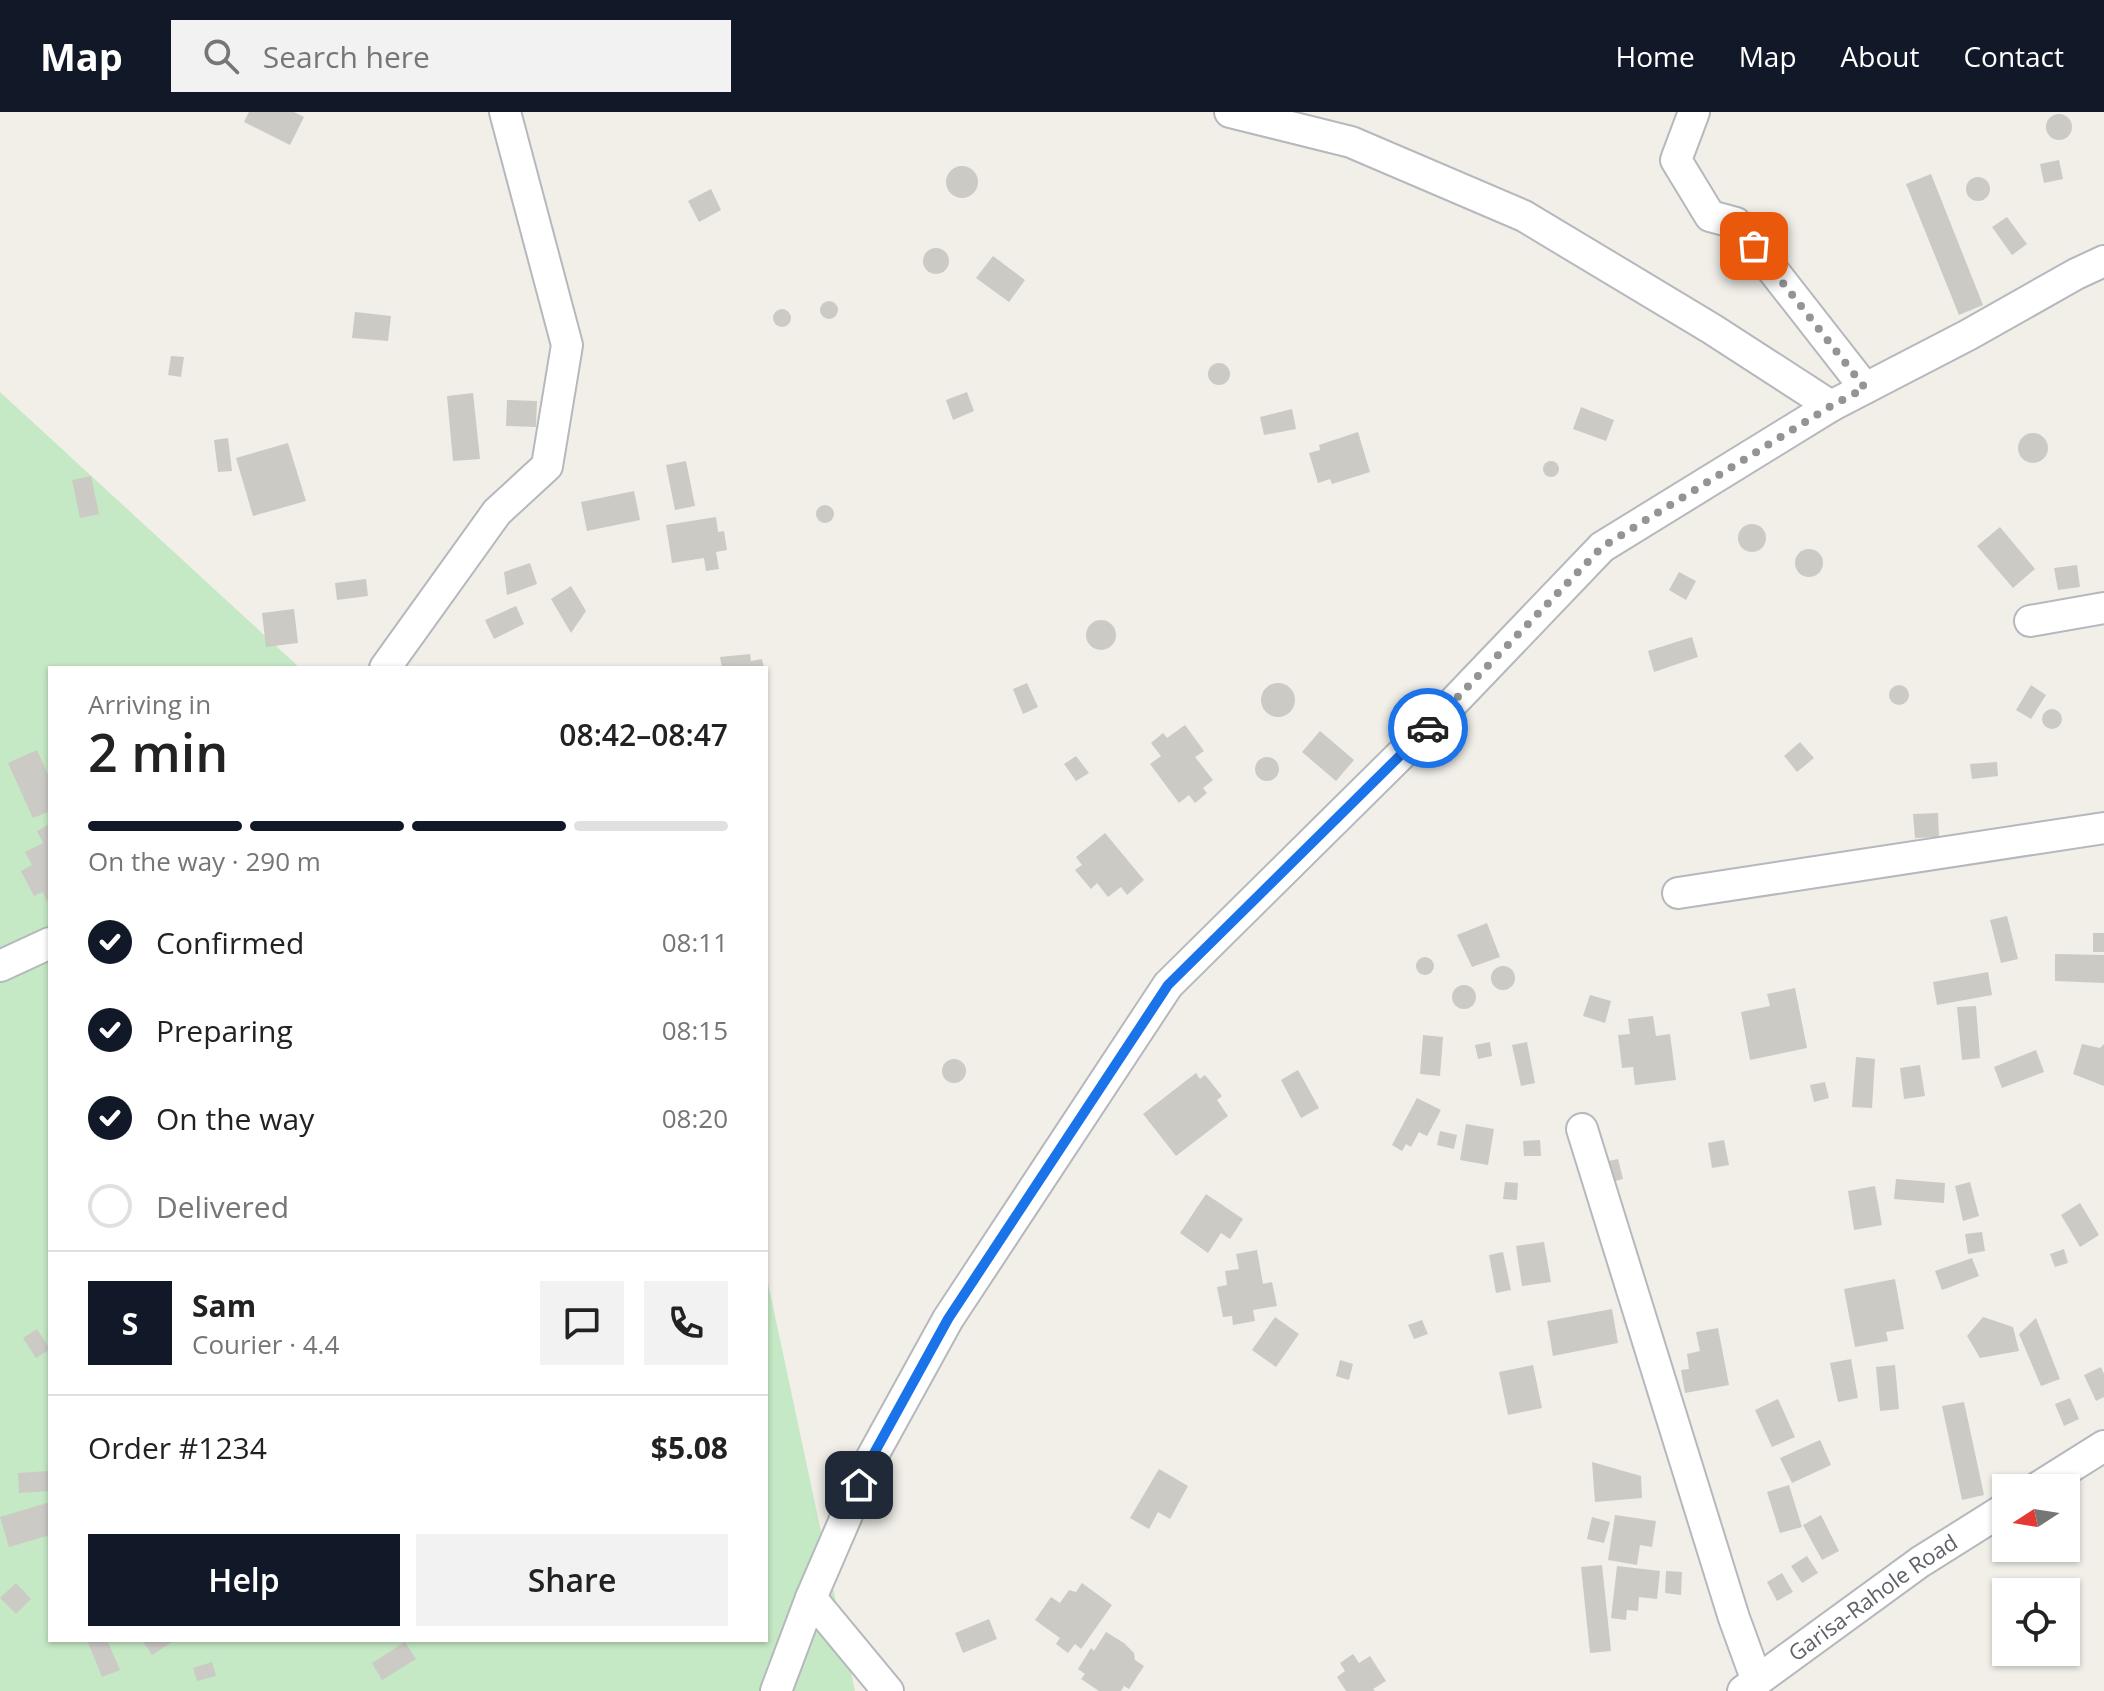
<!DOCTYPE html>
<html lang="en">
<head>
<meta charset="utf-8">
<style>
	:root { --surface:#fff; --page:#f2f2f2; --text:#222; --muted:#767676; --line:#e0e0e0; --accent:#111827 }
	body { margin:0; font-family:"Open Sans",sans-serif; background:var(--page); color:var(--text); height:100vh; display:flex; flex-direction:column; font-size:30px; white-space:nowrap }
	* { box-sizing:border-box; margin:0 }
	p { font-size:26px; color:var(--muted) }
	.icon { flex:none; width:44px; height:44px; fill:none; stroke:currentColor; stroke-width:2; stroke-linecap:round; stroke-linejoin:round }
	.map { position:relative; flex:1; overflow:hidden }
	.drawer { position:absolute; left:48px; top:554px; width:720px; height:976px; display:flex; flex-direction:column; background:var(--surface); border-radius:0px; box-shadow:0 2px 6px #0004 }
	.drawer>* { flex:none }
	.needle { width:52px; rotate:258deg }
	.buttons { position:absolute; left:1992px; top:1362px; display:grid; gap:16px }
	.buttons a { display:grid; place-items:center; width:88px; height:88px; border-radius:0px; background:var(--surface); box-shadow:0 2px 6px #0004; font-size:40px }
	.pin { position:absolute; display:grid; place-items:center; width:68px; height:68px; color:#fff; margin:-34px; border-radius:16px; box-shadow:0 4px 12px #0006 }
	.courier { position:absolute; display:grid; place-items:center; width:80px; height:80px; margin:-40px; border:6px solid #1a73e8; border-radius:50%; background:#fff; color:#222; box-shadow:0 2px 10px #0007 }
	.overview em { font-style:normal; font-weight:600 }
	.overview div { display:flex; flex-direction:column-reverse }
	.overview { display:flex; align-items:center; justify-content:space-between; height:136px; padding:0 40px }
	h1 { font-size:52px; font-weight:600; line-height:60px }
	.bar { display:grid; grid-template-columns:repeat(4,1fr); gap:12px 8px; align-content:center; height:96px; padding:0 40px }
	.bar i { height:10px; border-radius:6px; background:var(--line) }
	.bar .active { background:var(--accent) }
	.bar p { grid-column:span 4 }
	.line { display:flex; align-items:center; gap:20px; padding:0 40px; border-top:2px solid var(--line) }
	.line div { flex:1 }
	.round { display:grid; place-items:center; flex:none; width:84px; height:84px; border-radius:0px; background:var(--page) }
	ol { padding:0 40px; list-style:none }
	li { display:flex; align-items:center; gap:24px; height:88px }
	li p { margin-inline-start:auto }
	li .icon { padding:8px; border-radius:50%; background:var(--accent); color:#fff; stroke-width:4 }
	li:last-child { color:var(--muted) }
	li i { width:44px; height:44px; border:4px solid var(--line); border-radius:50% }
	.button { display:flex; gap:16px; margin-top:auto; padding:16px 40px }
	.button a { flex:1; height:92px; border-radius:0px; background:var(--accent); color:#fff; font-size:32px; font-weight:600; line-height:92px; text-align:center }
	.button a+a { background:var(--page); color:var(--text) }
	header { display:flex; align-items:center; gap:48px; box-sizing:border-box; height:112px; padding:0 40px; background:var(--accent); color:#fff }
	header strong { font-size:38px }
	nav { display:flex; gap:44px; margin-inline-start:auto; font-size:28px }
	.search { width:560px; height:72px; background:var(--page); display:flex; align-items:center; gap:20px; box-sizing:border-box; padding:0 28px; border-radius:0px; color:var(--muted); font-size:30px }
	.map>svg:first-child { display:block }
</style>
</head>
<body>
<header>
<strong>Map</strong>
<div class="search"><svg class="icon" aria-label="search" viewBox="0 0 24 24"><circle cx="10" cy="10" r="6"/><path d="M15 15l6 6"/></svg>Search here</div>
<nav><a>Home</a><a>Map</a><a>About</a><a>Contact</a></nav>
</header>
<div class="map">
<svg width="2104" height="1579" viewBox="0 0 2104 1579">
	<rect width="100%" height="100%" fill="#f1efe8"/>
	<!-- green -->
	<polygon fill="#c5e8c5" points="0,280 300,556 50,556 50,1528 766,1528 766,1162 855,1579 0,1579"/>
	<!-- building -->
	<g fill="#cccac5">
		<polygon points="249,0 294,0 304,5 290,33 244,10"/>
		<circle cx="2059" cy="15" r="13"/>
		<polygon points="2059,48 2063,67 2044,71 2040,52"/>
		<circle cx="962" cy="70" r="16"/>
		<polygon points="1931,62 1983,193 1959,203 1906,72"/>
		<circle cx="1978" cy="77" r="12"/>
		<polygon points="711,77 721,98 699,110 688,89"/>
		<polygon points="2007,105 2027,132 2012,143 1992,115"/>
		<circle cx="936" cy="149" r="13"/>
		<polygon points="993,144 1025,168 1009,190 976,166"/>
		<circle cx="829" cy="198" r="9"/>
		<circle cx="782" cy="206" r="9"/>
		<polygon points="355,200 391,204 388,229 352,226"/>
		<polygon points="171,244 184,245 181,265 168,263"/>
		<circle cx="1219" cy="262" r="11"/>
		<polygon points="967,280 974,299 953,308 946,288"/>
		<polygon points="473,281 480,347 453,349 447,284"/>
		<polygon points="507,288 537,289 536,315 506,314"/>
		<polygon points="1581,295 1614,308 1606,329 1573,317"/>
		<polygon points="1292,297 1296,317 1264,323 1260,305"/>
		<polygon points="1358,320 1370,360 1332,372 1330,367 1318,371 1309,341 1320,338 1319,333"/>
		<circle cx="2033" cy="336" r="15"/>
		<polygon points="228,326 232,359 218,360 214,328"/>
		<polygon points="288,331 306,389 253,404 236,346"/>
		<polygon points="686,349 695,394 675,398 666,353"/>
		<circle cx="1551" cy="357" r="8"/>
		<polygon points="91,364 99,402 80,406 72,368"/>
		<polygon points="634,379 640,408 587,419 581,390"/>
		<circle cx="825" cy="402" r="9"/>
		<polygon points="716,405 718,420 724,419 727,438 716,440 719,457 706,459 704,446 672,451 666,413"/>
		<circle cx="1752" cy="426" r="14"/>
		<polygon points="2000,415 2035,457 2013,476 1977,434"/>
		<circle cx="1809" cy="451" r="14"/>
		<polygon points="530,451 537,472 507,483 504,460"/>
		<polygon points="2077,453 2080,475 2058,478 2054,456"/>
		<polygon points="1679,460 1696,469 1686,488 1669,478"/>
		<polygon points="366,467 368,484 337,488 335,471"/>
		<polygon points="571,474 586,499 571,521 551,487"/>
		<polygon points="516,494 524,512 494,527 485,508"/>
		<polygon points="294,497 298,531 266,535 262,501"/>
		<circle cx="1101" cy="523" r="15"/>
		<polygon points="1692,525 1698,545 1654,560 1648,539"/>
		<polygon points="750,542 751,549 762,547 764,556 722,556 720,545"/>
		<circle cx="1278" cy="588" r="17"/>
		<polygon points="1027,571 1038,595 1023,602 1013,577"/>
		<polygon points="2031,573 2046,583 2031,607 2016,598"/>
		<circle cx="1899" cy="583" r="10"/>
		<circle cx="2052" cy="607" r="10"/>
		<polygon points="1185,613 1204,639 1195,645 1213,668 1203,676 1207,681 1195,691 1189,683 1179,691 1150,652 1161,644 1151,631 1163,621 1167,626"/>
		<polygon points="1320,619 1354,648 1336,669 1302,640"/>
		<polygon points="1800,630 1814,646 1797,660 1784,644"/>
		<polygon points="37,638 50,667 50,699 33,706 8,651"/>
		<polygon points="1076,644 1089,661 1076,669 1064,652"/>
		<circle cx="1267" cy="657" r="12"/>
		<polygon points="1997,650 1998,664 1972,667 1970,652"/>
		<polygon points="1938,701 1939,725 1915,726 1913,702"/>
		<polygon points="50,712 50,787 47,789 43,780 34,784 21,759 32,753 25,740 43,731 37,719"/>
		<polygon points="1105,721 1144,768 1127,783 1121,775 1108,785 1097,771 1091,777 1075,758 1082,753 1076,745"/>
		<polygon points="2007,804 2018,847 2001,851 1990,808"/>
		<polygon points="1487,811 1500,845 1472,855 1457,823"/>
		<rect x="2093" y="821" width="11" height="19"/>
		<polygon points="2055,842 2104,843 2104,871 2055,869"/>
		<circle cx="1425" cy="854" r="9"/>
		<circle cx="1503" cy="866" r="12"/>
		<polygon points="1988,860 1992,883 1937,893 1933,870"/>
		<circle cx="1464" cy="885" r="12"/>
		<polygon points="1795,876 1807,936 1750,948 1741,900 1770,894 1767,882"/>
		<polygon points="1590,883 1611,889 1605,911 1583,904"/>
		<polygon points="1976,894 1980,946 1962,948 1957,895"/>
		<polygon points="1653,904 1656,924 1670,922 1676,968 1635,973 1633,955 1622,956 1618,923 1630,922 1628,907"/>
		<polygon points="1423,923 1443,925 1440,964 1420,962"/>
		<polygon points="1490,930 1492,944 1478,947 1475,933"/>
		<polygon points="1527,930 1535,971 1521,974 1512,933"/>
		<polygon points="2082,932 2100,936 2104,932 2104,974 2073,962"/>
		<polygon points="2036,938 2044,960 2002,976 1994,955"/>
		<polygon points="1856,945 1875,947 1872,996 1852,995"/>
		<circle cx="954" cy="959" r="12"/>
		<polygon points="1920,953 1925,984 1904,987 1900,956"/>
		<polygon points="1298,958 1319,996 1301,1006 1281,968"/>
		<polygon points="1196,961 1200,967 1205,963 1222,984 1217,988 1228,1004 1176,1044 1143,1002"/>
		<polygon points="1825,970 1829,986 1814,990 1810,973"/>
		<polygon points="1417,986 1441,998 1427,1024 1419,1020 1411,1035 1406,1032 1402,1039 1392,1033"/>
		<polygon points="1466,1012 1494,1017 1488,1053 1460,1048"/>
		<polygon points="1440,1019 1457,1023 1454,1037 1437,1033"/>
		<polygon points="1540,1028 1541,1044 1524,1044 1523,1029"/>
		<polygon points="1724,1028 1729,1053 1712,1056 1708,1031"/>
		<polygon points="1618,1047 1623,1067 1605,1072 1600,1051"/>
		<polygon points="1896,1067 1945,1071 1944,1091 1894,1087"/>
		<polygon points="1505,1070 1518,1071 1517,1088 1503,1087"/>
		<polygon points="1970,1070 1979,1104 1963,1109 1955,1074"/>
		<polygon points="1875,1074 1882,1113 1854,1118 1848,1079"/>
		<polygon points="1206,1082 1243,1107 1230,1127 1221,1121 1208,1141 1180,1121"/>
		<polygon points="2080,1091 2099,1123 2080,1135 2061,1103"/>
		<polygon points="1982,1120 1985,1139 1968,1142 1965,1122"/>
		<polygon points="1544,1130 1551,1170 1522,1174 1516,1134"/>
		<polygon points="2064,1137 2068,1151 2055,1155 2050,1142"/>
		<polygon points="1257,1138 1263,1172 1272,1170 1277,1194 1253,1198 1255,1209 1233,1213 1232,1204 1223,1205 1217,1175 1227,1173 1225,1159 1239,1157 1236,1142"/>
		<polygon points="1503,1140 1511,1178 1496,1181 1489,1143"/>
		<polygon points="1972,1146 1979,1164 1942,1178 1935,1159"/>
		<polygon points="1895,1167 1904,1217 1886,1220 1888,1229 1855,1235 1844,1177"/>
		<polygon points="1612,1197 1618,1231 1553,1244 1547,1209"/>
		<polygon points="1275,1205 1299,1222 1276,1255 1252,1238"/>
		<polygon points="1983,1205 2013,1215 2019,1239 1980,1246 1967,1224"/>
		<polygon points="2036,1206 2060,1267 2041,1274 2019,1222"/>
		<polygon points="1422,1208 1428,1222 1414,1227 1408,1213"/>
		<polygon points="1718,1216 1729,1273 1685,1281 1681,1258 1689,1257 1687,1242 1700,1239 1696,1220"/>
		<polygon points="37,1217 50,1237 36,1246 23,1226"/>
		<polygon points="1851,1247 1858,1286 1838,1290 1830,1251"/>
		<polygon points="1340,1248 1353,1252 1349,1268 1336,1264"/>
		<polygon points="1533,1253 1542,1296 1508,1303 1499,1260"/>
		<polygon points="1895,1253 1899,1297 1880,1299 1876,1255"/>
		<polygon points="2101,1255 2104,1262 2104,1285 2096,1289 2084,1263"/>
		<polygon points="2070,1286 2079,1307 2064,1314 2055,1292"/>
		<polygon points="1778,1287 1795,1325 1772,1335 1755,1298"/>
		<polygon points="1964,1290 1984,1383 1962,1388 1942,1294"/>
		<polygon points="1820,1328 1831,1353 1792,1371 1780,1346"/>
		<polygon points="1592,1350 1641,1364 1642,1386 1595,1390"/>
		<polygon points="1159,1357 1188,1374 1170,1407 1158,1400 1149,1417 1130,1406"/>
		<polygon points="49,1359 50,1379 19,1381 18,1361"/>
		<polygon points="1789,1373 1802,1415 1780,1421 1767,1380"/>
		<polygon points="50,1390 50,1423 9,1435 0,1405"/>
		<polygon points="1615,1403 1656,1409 1652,1435 1640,1433 1637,1453 1608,1448"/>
		<polygon points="1821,1403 1839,1439 1822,1448 1803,1413"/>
		<polygon points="1592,1405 1610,1410 1604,1431 1587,1427"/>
		<polygon points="1807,1444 1818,1461 1802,1471 1791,1454"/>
		<polygon points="1602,1453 1611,1539 1590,1541 1581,1455"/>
		<polygon points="1617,1454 1660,1459 1657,1487 1639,1485 1638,1499 1627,1498 1626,1508 1611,1506"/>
		<polygon points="1666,1459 1682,1460 1681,1483 1665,1481"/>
		<polygon points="1782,1461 1793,1480 1777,1489 1767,1470"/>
		<polygon points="16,1471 31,1487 16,1502 0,1486"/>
		<polygon points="1082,1471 1112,1493 1081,1537 1075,1532 1068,1541 1056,1532 1060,1526 1035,1508 1051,1485 1060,1491 1069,1478 1076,1480"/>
		<polygon points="989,1507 997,1527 963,1541 955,1521"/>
		<polygon points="1106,1520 1124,1531 1134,1541 1135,1548 1144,1554 1129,1577 1124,1574 1121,1579 1099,1579 1081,1567 1085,1562 1078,1557 1091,1536 1094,1539"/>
		<polygon points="87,1528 107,1528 120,1558 102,1565"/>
		<polygon points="142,1528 175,1528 152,1543"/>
		<polygon points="405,1530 416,1547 382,1568 372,1551"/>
		<polygon points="1353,1542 1359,1551 1370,1544 1386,1569 1373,1577 1375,1579 1346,1579 1337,1565 1345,1559 1340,1551"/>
		<polygon points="212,1550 216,1564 197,1569 193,1556"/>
	</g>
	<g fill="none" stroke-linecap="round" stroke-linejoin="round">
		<defs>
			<g id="minor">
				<polyline points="1230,0 1351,30 1524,104 1712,217 1831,294"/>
				<polyline points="1694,0 1676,48 1710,104 1736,111 1865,276"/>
				<polyline points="2030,509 2104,496"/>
				<polyline points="385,556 497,400 547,354 567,233 505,0"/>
				<polyline points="1678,781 2104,716"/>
				<polyline points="0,854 50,831"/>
				<polyline points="1582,1017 1734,1506 1757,1569"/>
				<polyline points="2037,1376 2104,1334"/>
				<polyline points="811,1486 888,1579"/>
				<polyline points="776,1579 811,1486 872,1345 948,1207 1168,873 1446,598 1602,435 1831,294 1968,223 2076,162 2104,149"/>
				<path id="s1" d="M1743,1579L1920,1450L2006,1396"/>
			</g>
		</defs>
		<!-- minor casing -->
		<use href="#minor" stroke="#b5b8bc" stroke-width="34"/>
		<!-- minor -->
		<use href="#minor" stroke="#fff" stroke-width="30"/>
	</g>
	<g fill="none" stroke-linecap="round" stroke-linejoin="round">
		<!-- done -->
		<polyline stroke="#929495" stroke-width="8" stroke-dasharray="0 14.4" points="1428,616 1602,435 1831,294 1865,276 1754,134"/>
		<!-- route -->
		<polyline stroke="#1a73e8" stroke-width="10" points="859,1373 872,1345 948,1207 1168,873 1428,616"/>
	</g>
	<g text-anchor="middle" stroke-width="6" stroke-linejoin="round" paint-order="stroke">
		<!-- street labels -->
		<g font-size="22" fill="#5f6368" stroke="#fff">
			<text dy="8" stroke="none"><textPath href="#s1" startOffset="160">Garisa-Rahole Road</textPath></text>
		</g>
	</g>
</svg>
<div class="buttons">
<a><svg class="needle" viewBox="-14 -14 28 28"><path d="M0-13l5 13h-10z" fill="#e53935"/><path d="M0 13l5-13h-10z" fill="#767676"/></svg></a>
<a><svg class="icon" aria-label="locate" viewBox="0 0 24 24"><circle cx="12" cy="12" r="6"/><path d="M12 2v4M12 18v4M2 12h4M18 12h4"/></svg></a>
</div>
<div class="pin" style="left:1754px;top:134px;background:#ea580c"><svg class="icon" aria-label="bag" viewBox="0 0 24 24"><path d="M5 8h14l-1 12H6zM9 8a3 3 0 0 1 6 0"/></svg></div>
<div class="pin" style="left:859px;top:1373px;background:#1f2937"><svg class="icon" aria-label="home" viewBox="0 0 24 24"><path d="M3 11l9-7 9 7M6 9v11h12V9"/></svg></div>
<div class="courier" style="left:1428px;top:616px"><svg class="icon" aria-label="car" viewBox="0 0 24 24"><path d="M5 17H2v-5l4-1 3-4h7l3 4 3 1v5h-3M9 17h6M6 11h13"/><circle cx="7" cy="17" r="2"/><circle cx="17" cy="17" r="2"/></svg></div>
<section class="drawer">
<div class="overview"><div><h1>2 min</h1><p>Arriving in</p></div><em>08:42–08:47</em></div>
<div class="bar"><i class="active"></i><i class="active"></i><i class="active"></i><i></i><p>On the way · 290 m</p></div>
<ol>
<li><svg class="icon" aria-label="check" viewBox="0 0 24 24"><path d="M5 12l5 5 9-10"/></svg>Confirmed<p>08:11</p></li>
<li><svg class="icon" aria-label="check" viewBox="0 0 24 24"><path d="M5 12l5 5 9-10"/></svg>Preparing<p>08:15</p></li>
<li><svg class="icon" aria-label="check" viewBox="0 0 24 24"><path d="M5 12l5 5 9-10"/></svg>On the way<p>08:20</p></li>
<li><i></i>Delivered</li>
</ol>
<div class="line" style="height:144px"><b class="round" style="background:var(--accent);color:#fff">S</b><div><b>Sam</b><p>Courier · 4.4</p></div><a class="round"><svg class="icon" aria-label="chat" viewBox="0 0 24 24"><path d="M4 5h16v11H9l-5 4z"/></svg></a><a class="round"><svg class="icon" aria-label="phone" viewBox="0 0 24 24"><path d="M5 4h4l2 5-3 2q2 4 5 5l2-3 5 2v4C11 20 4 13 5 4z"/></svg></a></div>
<div class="line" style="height:104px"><div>Order #1234</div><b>$5.08</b></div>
<div class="button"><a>Help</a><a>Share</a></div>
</section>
</div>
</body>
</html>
